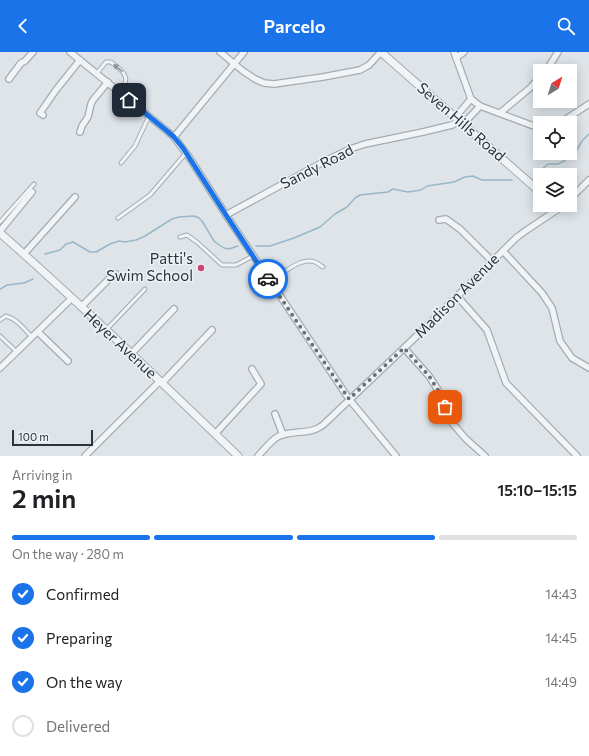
<!DOCTYPE html>
<html lang="en">
<head>
<meta charset="utf-8">
<style>
	:root { --surface:#fff; --page:#f2f2f2; --text:#202124; --muted:#757577; --line:#e0e0e0; --accent:#1a73e8 }
	body { margin:0; font-family:Commissioner,sans-serif; background:var(--page); color:var(--text); height:100vh; display:flex; flex-direction:column; font-size:15px; white-space:nowrap }
	* { box-sizing:border-box; margin:0 }
	p { font-size:13px; color:var(--muted) }
	.icon { flex:none; width:22px; height:22px; fill:none; stroke:currentColor; stroke-width:2; stroke-linecap:round; stroke-linejoin:round }
	.map { position:relative; height:404px; overflow:hidden }
	.side { display:flex; flex-direction:column; background:var(--surface); flex:1 }
	.side>* { flex:none }
	.needle { width:26px; rotate:38deg }
	.controls { position:absolute; left:533px; top:12px; display:grid; gap:8px }
	.controls a { display:grid; place-items:center; width:44px; height:44px; border-radius:0px; background:var(--surface); box-shadow:0 2px 10px #0003; font-size:20px }
	.scale { position:absolute; left:12px; bottom:10px; width:81px; box-sizing:border-box; padding-left:4px; border:2px solid #28343e; border-top:0; font-size:11px; line-height:14px; white-space:nowrap; color:#28343e; -webkit-text-stroke:3px #eef2f5; paint-order:stroke }
	.pin { position:absolute; display:grid; place-items:center; width:34px; height:34px; color:#fff; margin:-17px; border-radius:8px; box-shadow:0 2px 6px #0006 }
	.courier { position:absolute; display:grid; place-items:center; width:40px; height:40px; margin:-20px; border:3px solid #1a73e8; border-radius:50%; background:#fff; color:#222; box-shadow:0 1px 5px #0007 }
	.headline em { font-style:normal; font-weight:600 }
	.headline div { display:flex; flex-direction:column-reverse }
	.headline { display:flex; align-items:center; justify-content:space-between; height:68px; padding:0 12px }
	h1 { font-size:26px; font-weight:600; line-height:30px }
	.bar { display:grid; grid-template-columns:repeat(4,1fr); gap:6px 4px; align-content:center; height:48px; padding:0 12px }
	.bar i { height:5px; border-radius:3px; background:var(--line) }
	.bar .current { background:var(--accent) }
	.bar p { grid-column:span 4 }
	ol { padding:0 12px; list-style:none }
	li { display:flex; align-items:center; gap:12px; height:44px }
	li p { margin-inline-start:auto }
	li .icon { padding:4px; border-radius:50%; background:var(--accent); color:#fff; stroke-width:4 }
	li:last-child { color:var(--muted) }
	li i { width:22px; height:22px; border:2px solid var(--line); border-radius:50% }
	header { display:flex; justify-content:space-between; align-items:center; height:52px; padding:0 12px; background:var(--accent); color:#fff; font-size:18px; font-weight:600 }
	.map>svg:first-child { display:block }
</style>
</head>
<body>
<header><svg class="icon" aria-label="back" viewBox="0 0 24 24"><path d="M15 5l-7 7 7 7"/></svg>Parcelo<svg class="icon" aria-label="search" viewBox="0 0 24 24"><circle cx="10" cy="10" r="6"/><path d="M15 15l6 6"/></svg></header>
<div class="map">
<svg width="589" height="404" viewBox="0 0 589 404">
	<rect width="100%" height="100%" fill="#dee4e8"/>
	<g fill="none" stroke-linecap="round" stroke-linejoin="round">
		<!-- stream -->
		<g stroke="#99b7c8" stroke-width="1.5">
			<polyline points="535,124 541,118 548,112 558,112 564,109 575,101 582,89 589,82"/>
			<polyline points="256,194 270,194 294,186 320,175 335,162 347,155 355,146 360,143 388,140 393,137 408,140 421,138 427,134 454,130 465,125 473,124 482,128 512,128"/>
			<polyline points="45,202 60,198 66,192 73,190 90,200 96,200 110,192 119,189 125,190 136,188 145,184 172,167 179,165 194,164 199,166 202,169 214,189 218,192 224,196 229,197 238,194"/>
			<polyline points="0,237 7,233 24,231 33,227"/>
		</g>
		<defs>
			<g id="service">
				<path d="M97,21L106,10H111C117,15 129,22 125,31C124,34 121,37 119,40"/>
				<polyline points="121,111 135,94 149,64"/>
				<polyline points="118,166 150,143 186,101"/>
				<polyline points="0,170 34,132"/>
				<polyline points="180,185 187,183 198,191 222,213 236,213 253,204"/>
				<path d="M271,230C282,222 300,205 315,210C318,211 321,214 323,215"/>
				<path d="M0,268L6,264C17,267 24,277 32,285"/>
				<polyline points="107,277 145,237"/>
				<polyline points="0,284 17,300"/>
			</g>
			<g id="minor">
				<polyline points="70,0 167,79 174,85 189,105 226,163 349,347 396,404"/>
				<polyline points="220,0 243,19 255,27 264,31 274,32 323,25 360,18 369,13 381,0"/>
				<polyline points="454,0 471,47 480,54 531,73 540,75"/>
				<polyline points="456,6 464,0"/>
				<polyline points="546,19 558,0"/>
				<polyline points="9,27 21,11 25,9 33,0"/>
				<polyline points="500,61 530,36 540,25"/>
				<polyline points="43,63 40,61 56,38 80,8"/>
				<polyline points="459,69 459,61 471,47"/>
				<polyline points="560,71 589,52"/>
				<polyline points="80,80 82,74 88,65 91,52 93,48 108,30"/>
				<polyline points="174,85 244,0"/>
				<polyline points="570,147 589,128"/>
				<polyline points="226,163 327,108 350,97 365,92 423,80 452,73 459,69 467,68 480,54"/>
				<polyline points="439,168 446,167 460,177 492,209"/>
				<polyline points="0,179 32,140"/>
				<polyline points="503,199 542,241 552,256 560,289 572,306 589,316"/>
				<polyline points="24,202 75,145"/>
				<polyline points="457,244 487,278 506,331 577,404"/>
				<polyline points="81,255 109,227 116,222"/>
				<polyline points="38,280 68,309"/>
				<polyline points="404,296 429,324 438,338 453,372 466,387 485,404"/>
				<polyline points="131,302 174,257"/>
				<polyline points="0,316 72,246"/>
				<polyline points="162,331 212,278"/>
				<polyline points="275,362 283,383"/>
				<polyline points="215,382 261,332 252,317"/>
				<polyline points="85,404 160,329"/>
				<path d="M258,404C264,398 271,388 279,384C293,378 311,383 323,373L423,278L516,186C531,174 548,165 563,153"/>
			</g>
			<g id="tertiary">
				<polyline points="381,0 540,140"/>
				<polyline points="553,153 556,158"/>
				<path d="M0,181C82,253 160,329 238,404"/>
			</g>
		</defs>
		<!-- service casing -->
		<use href="#service" stroke="#a4acb2" stroke-width="5"/>
		<!-- minor casing -->
		<use href="#minor" stroke="#a4acb2" stroke-width="8"/>
		<!-- tertiary casing -->
		<use href="#tertiary" stroke="#a4acb2" stroke-width="9"/>
		<!-- service -->
		<use href="#service" stroke="#f1f4f6" stroke-width="3"/>
		<!-- minor -->
		<use href="#minor" stroke="#f1f4f6" stroke-width="5.5"/>
		<!-- tertiary -->
		<use href="#tertiary" stroke="#f1f4f6" stroke-width="7"/>
	</g>
	<!-- one-way arrows -->
	<defs><path id="oneway-solid" d="M-6-.8H1V-3.2L6.5 0L1 3.2V.8H-6Z"/></defs>
	<use fill="#8c949a" href="#oneway-solid" transform="translate(118 16) rotate(-139)"/>
	<g fill="none" stroke-linecap="round" stroke-linejoin="round">
		<!-- done -->
		<polyline stroke="#68727a" stroke-width="4" stroke-dasharray="0 7.2" points="268,227 349,347 404,296 429,324 438,338 445,355"/>
		<!-- route -->
		<polyline stroke="#1a73e8" stroke-width="5" points="129,48 167,79 174,85 183,96 226,163 268,227"/>
	</g>
	<!-- markers -->
	<circle fill="#cd446e" stroke="#eef2f5" stroke-width="1.5" cx="201" cy="216" r="4"/>
	<g text-anchor="middle" stroke-width="3" stroke-linejoin="round" paint-order="stroke">
		<!-- street labels -->
		<g font-size="15" fill="#28343e" stroke="#eef2f5">
			<text transform="translate(461 70) rotate(41)" y="5">Seven Hills Road</text>
			<text transform="translate(317 115) rotate(-27)" y="5">Sandy Road</text>
			<text transform="translate(457 244) rotate(-45)" y="5">Madison Avenue</text>
			<text transform="translate(120 292) rotate(43)" y="5">Heyer Avenue</text>
		</g>
		<!-- poi labels -->
		<g font-size="15" fill="#28343e" stroke="#eef2f5" text-anchor="end">
			<text x="193" y="212">Patti's<tspan x="193" dy="17">Swim School</tspan></text>
		</g>
	</g>
</svg>
<div class="controls">
<a><svg class="needle" viewBox="-14 -14 28 28"><path d="M0-13l5 13h-10z" fill="#e53935"/><path d="M0 13l5-13h-10z" fill="#757577"/></svg></a>
<a><svg class="icon" aria-label="locate" viewBox="0 0 24 24"><circle cx="12" cy="12" r="6"/><path d="M12 2v4M12 18v4M2 12h4M18 12h4"/></svg></a>
<a><svg class="icon" aria-label="layers" viewBox="0 0 24 24"><path d="M12 4l9 5-9 5-9-5zM3 14l9 5 9-5"/></svg></a>
</div>
<div class="scale">100 m</div>
<div class="pin" style="left:445px;top:355px;background:#ea580c"><svg class="icon" aria-label="bag" viewBox="0 0 24 24"><path d="M5 8h14l-1 12H6zM9 8a3 3 0 0 1 6 0"/></svg></div>
<div class="pin" style="left:129px;top:48px;background:#1f2937"><svg class="icon" aria-label="home" viewBox="0 0 24 24"><path d="M3 11l9-7 9 7M6 9v11h12V9"/></svg></div>
<div class="courier" style="left:268px;top:227px"><svg class="icon" aria-label="car" viewBox="0 0 24 24"><path d="M5 17H2v-5l4-1 3-4h7l3 4 3 1v5h-3M9 17h6M6 11h13"/><circle cx="7" cy="17" r="2"/><circle cx="17" cy="17" r="2"/></svg></div>
</div>
<section class="side">
<div class="headline"><div><h1>2 min</h1><p>Arriving in</p></div><em>15:10–15:15</em></div>
<div class="bar"><i class="current"></i><i class="current"></i><i class="current"></i><i></i><p>On the way · 280 m</p></div>
<ol>
<li><svg class="icon" aria-label="check" viewBox="0 0 24 24"><path d="M5 12l5 5 9-10"/></svg>Confirmed<p>14:43</p></li>
<li><svg class="icon" aria-label="check" viewBox="0 0 24 24"><path d="M5 12l5 5 9-10"/></svg>Preparing<p>14:45</p></li>
<li><svg class="icon" aria-label="check" viewBox="0 0 24 24"><path d="M5 12l5 5 9-10"/></svg>On the way<p>14:49</p></li>
<li><i></i>Delivered</li>
</ol>
</section>
</body>
</html>
